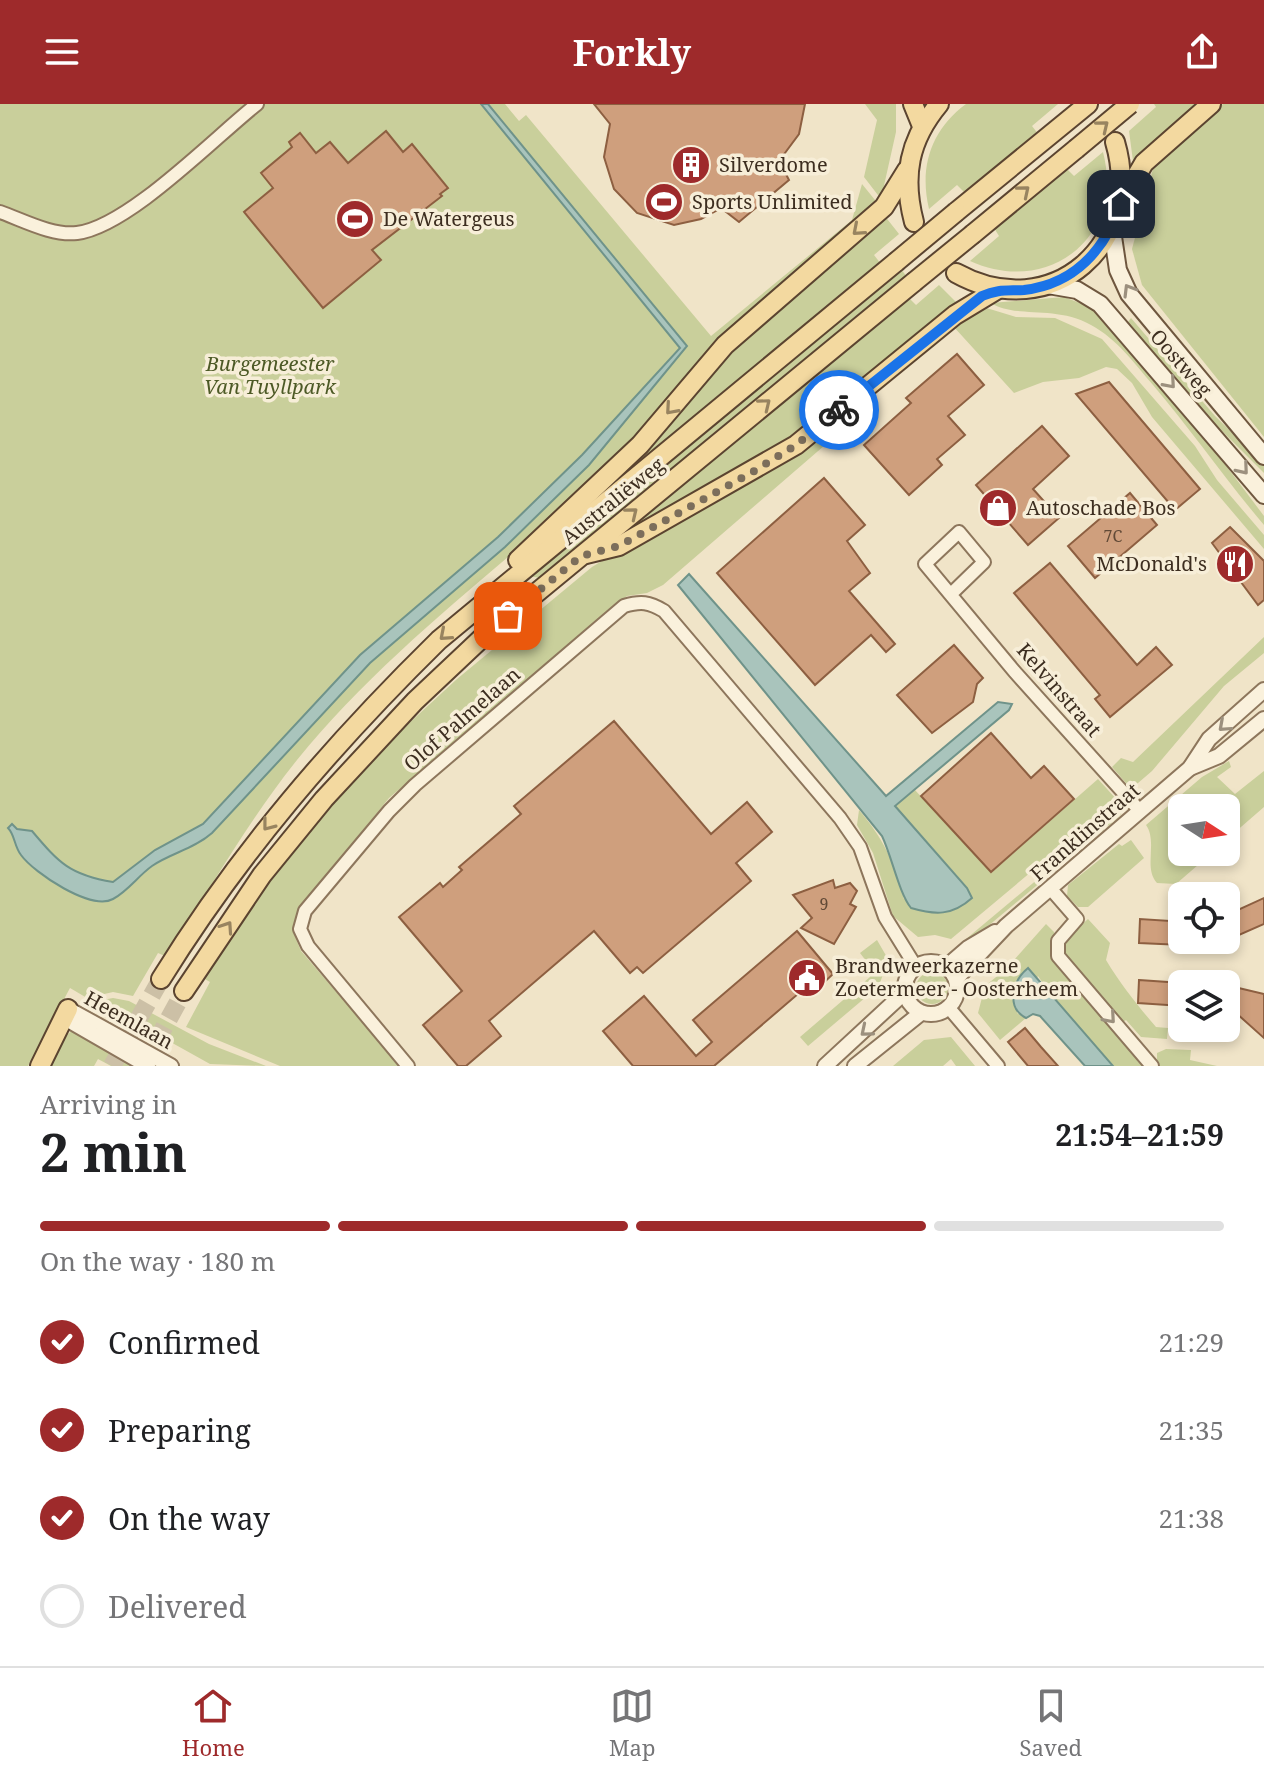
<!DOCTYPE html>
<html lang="en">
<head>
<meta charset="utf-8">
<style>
	:root { --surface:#fff; --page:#f2f2f2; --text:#202124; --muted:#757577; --line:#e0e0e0; --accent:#9e2a2b }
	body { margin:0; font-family:"Noto Serif",serif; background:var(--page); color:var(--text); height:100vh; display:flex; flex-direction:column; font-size:30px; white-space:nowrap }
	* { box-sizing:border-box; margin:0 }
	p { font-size:26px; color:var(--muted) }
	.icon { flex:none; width:44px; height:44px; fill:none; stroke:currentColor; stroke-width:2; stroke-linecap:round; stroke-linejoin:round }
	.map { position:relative; height:962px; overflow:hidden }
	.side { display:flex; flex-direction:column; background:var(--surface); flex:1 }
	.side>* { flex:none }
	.needle { width:52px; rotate:102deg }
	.controls { position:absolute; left:1168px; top:690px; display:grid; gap:16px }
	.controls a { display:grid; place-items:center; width:72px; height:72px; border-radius:12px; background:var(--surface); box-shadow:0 4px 12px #0003; font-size:40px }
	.pin { position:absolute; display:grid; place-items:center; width:68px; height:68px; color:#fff; margin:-34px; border-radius:16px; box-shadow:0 4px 12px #0006 }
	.courier { position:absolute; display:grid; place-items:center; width:80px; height:80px; margin:-40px; border:6px solid #1a73e8; border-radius:50%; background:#fff; color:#222; box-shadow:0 2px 10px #0007 }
	.summary em { font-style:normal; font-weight:700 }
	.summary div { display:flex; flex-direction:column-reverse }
	.summary { display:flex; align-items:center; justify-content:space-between; height:136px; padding:0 40px }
	h1 { font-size:52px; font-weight:700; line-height:60px }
	.bar { display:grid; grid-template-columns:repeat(4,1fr); gap:12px 8px; align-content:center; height:96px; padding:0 40px }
	.bar i { height:10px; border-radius:6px; background:var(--line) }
	.bar .selected { background:var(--accent) }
	.bar p { grid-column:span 4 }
	ol { padding:0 40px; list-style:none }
	li { display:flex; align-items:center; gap:24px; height:88px }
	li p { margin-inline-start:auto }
	li .icon { padding:8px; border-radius:50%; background:var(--accent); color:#fff; stroke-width:4 }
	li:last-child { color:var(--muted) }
	li i { width:44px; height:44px; border:4px solid var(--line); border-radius:50% }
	header { display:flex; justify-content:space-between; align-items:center; height:104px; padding:0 40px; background:var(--accent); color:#fff; font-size:36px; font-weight:700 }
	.tabs { display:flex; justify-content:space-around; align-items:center; height:112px; border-top:2px solid var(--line); background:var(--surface); font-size:22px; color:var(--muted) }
	.tabs a { display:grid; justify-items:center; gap:4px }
	.tabs .selected { color:var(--accent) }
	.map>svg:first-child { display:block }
</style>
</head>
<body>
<header><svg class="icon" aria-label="menu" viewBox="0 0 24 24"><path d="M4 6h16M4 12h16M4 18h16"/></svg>Forkly<svg class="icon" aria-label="share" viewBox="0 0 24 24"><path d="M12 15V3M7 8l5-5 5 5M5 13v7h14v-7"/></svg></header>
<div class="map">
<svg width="1264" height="962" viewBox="0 0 1264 962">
	<rect width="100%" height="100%" fill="#f0e4c8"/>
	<!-- green -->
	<g fill="#c9cf9b" fill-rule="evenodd">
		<path d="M0,0H505L519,17L526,11L711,232L852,116L862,80L875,96L876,103C778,199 683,300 580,391C484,476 379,555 297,656C248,717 209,786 167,853L158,849L133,892L113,888L87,894L70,884L28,962H0ZM686,241L589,361L505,443L370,559L212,729L151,763L106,796L203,720L360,551L498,433L582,351L680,243Z"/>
		<polygon points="865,0 896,0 896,28 881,95 864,73 877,16"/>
		<path d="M966,0H1058L1032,22L1039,31L965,89L957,81L929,105C919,63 931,26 966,0Z"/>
		<polygon points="1154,0 1200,0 1133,57 1129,27 1156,3"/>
		<polygon points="1223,0 1264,0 1264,333 1142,181 1132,145 1154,61"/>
		<path d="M1103,48C1125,132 1049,193 970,157L999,132L994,124L1066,64L1074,72Z"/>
		<polygon points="884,111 899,130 874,151 881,160 608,385 605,381 722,251"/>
		<polygon points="901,165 907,173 542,474 526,472"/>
		<polygon points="939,181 957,199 770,351 616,438 618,431 908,193 916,201"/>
		<path d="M1064,193L1093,204L1206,335L1264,412V421C1225,375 1192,327 1153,281C1134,259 1117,235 1091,221C1055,201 1017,215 991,199Z"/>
		<polygon points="980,202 1016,213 1055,214 1102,235 1195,342 1217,376 1264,431 1264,445 1152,313 1132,279 1117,265 1106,263 1079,274 1043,278 1014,289 953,222"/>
		<polygon points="1131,214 1215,312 1264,360 1264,369 1211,316 1128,218"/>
		<polygon points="863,298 869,303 663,481 647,489 627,492 389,694 299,806 293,828 301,847 400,962 280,962 186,923 210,878 203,874 276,766 367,658 457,575 592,463"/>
		<polygon points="1264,533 1264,549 1224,582 1152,667 1131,685 1112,663 1121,654 1133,658"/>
		<path d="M1229,657L1231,663L1217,673L1235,690L1264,667V703L1226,736V704H1182V748H1213L1176,780L1157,779C1143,764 1158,738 1146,721L1202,673Z"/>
		<path d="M1098,675L1117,696L951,835L935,831L918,833L893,812L873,749L857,721L859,706C883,734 895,759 904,795L967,783L895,702L915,686L991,769Z"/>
		<polygon points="1123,704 1120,712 969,838 966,835"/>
		<polygon points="1131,736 1144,754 1088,803 1078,803 1067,792 1068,781 1119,740 1122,742"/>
		<path d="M1088,815L1110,839L1106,856C1121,881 1138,902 1156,923L1168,924L1167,935L1141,933L1126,916L1120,920L1063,855L1064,837Z"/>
		<polygon points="1046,820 1054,828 1061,866 1145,962 1113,962 1060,904 1038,872 1017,909 1026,914 1000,936 978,909 985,882 1006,865"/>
		<polygon points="877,836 888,855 879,882 808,942 800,933 870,873 870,862 860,849"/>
		<circle cx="932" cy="884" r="16"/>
		<polygon points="113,894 129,897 209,940 266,962 210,960 97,897"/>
		<polygon points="75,925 138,962 111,962 98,955 94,962 46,962 57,937"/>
		<polygon points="951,933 975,962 956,962 951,955 943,962 893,962 924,936"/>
		<polygon points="1166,945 1191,946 1190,956 1217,962 1157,962 1157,949"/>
	</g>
	<!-- water -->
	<g fill="#a9c4bc" stroke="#6f938a" stroke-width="2">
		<path d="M481,0H488L687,242L589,361L505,443L370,559L212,729C194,745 171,749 152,762C138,772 128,787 113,795C91,807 34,769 21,751C14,742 15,731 8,724L12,720L17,725L32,727C59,759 70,771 113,778L155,746L203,720L360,551L498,433L582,351L680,244Z"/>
		<path d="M689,470L886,692L998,598L1012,600L1009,606L895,702L967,784L972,794C952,812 935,811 911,804C899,789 892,753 882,732L678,481Z"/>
		<path d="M1028,864L1113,962H1085L1040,912L1033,910L1026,914C1006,904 1012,877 1028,864Z"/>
	</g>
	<!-- building -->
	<g fill="#cf9f7d" stroke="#8d5f41" stroke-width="2">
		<polygon points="594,0 805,0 799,30 779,57 789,76 739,118 721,104 701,115 674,121 637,109 614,85 604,53 610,20"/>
		<polygon points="386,27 403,48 412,40 448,84 440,90 442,92 372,146 381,156 323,204 244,108 273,84 261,69 292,43 289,38 300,29 316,49 330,38 348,59"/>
		<polygon points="957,250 984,281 948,312 965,331 937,355 942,361 909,391 864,341 911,299 906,294"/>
		<polygon points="1109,278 1200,385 1175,406 1076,290"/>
		<polygon points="1042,322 1069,352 1033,385 1059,414 1028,441 976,381"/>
		<polygon points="824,374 865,421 847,437 870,469 849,487 895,540 886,548 871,531 815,581 717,469"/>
		<polygon points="1130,389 1157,421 1095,474 1068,442"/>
		<polygon points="1230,423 1264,457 1264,496 1258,501 1212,439"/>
		<polygon points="1050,459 1137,561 1156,543 1172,561 1110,613 1095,595 1100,591 1014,489"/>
		<polygon points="954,541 983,574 977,580 973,598 932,629 897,591"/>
		<polygon points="614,617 711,730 747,698 772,728 736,759 751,777 643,869 637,863 630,869 594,827 489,917 501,932 466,962 458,962 423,921 462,887 399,813 440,779 443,783 462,766 459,763 521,710 514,702"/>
		<polygon points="991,629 1031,674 1044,662 1074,695 991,768 921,692"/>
		<polygon points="833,776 835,784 850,779 857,787 850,800 856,803 834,840 801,824 812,814 793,791"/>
		<polygon points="1170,793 1182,793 1182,841 1139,839 1140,815 1170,817"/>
		<polygon points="1264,794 1264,820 1239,831 1229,810"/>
		<polygon points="797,827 833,870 819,883 813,877 714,962 633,962 603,927 644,892 696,952 712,938 693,916"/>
		<polygon points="1139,876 1182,879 1182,902 1138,899"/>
		<polygon points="1226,881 1264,890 1264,934 1226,900"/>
		<polygon points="1025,924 1041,943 1058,962 1028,962 1008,938"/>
	</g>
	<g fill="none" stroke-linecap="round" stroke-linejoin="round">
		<!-- primary-tunnel -->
		<g stroke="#ccc0a6" stroke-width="18" stroke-dasharray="18 9" stroke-linecap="butt">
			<polyline points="112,962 161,875"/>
			<polyline points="143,962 184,887"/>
		</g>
		<defs>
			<g id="minor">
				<path d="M0,108C23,116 52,132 77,129C128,123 214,34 257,0"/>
				<polyline points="951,490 984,458 959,428 925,460 1014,567 1140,707"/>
				<polyline points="1050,784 1077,815 1058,837 1058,852 1152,962"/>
				<polyline points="949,904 998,962"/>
				<path d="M408,962L308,842L300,825L305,807L389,707L415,681L624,502C641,497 649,498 664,507L840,714L860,743L885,813L916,863"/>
			</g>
			<g id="tertiary">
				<polyline points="1190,664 1219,652 1264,615"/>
				<circle cx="931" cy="884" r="26"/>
				<polyline points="946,863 968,844 995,828"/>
				<polyline points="956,875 1006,822 1190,664 1209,635 1264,586"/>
				<polyline points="68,905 171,962"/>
				<polyline points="68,916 148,962"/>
				<polyline points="825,962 905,888"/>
				<polyline points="855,962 921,909"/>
			</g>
			<g id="secondary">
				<polyline points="1112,126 1118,166 1129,190 1264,352"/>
				<polyline points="1048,181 1077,186 1100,200 1264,391"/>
			</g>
			<g id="primary">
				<polyline points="913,0 922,22"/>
				<polyline points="1124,93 1144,59 1211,0"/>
				<polyline points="956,108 1088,0"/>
				<path d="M914,118C902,72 909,36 939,0"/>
				<polyline points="973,130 1076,45"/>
				<path d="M956,169C1052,222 1145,139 1115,38"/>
				<polyline points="586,450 619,442 796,341 955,211 998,185"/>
				<polyline points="518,456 640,341 725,241 884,103 907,66"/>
				<path d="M161,875C239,749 333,640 439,536L896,158"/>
				<polyline points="184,887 262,771 324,695 415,597 484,532 914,178"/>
				<polyline points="40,962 68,905"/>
			</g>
		</defs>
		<!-- minor casing -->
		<use href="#minor" stroke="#8d765c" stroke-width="16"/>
		<!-- tertiary casing -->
		<use href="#tertiary" stroke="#8d765c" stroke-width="18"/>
		<!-- secondary casing -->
		<use href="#secondary" stroke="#6f573f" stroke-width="20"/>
		<!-- primary casing -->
		<use href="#primary" stroke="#5b4430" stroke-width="22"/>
		<!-- minor -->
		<use href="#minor" stroke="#faf1dc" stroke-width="12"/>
		<!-- tertiary -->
		<use href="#tertiary" stroke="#faf1dc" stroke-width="14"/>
		<!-- secondary -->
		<use href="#secondary" stroke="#faf1dc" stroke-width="16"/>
		<!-- primary -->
		<use href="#primary" stroke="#f3d9a0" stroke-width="18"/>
		<defs>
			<g id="primary-bridge">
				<polyline points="1076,45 1130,0"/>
				<polyline points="896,158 956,108"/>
				<polyline points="914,178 973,130"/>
			</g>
		</defs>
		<!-- primary-bridge casing -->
		<use href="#primary-bridge" stroke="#5b4430" stroke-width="22" stroke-linecap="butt"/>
		<!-- primary-bridge -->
		<use href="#primary-bridge" stroke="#f3d9a0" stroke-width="18"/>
	</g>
	<!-- one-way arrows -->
	<defs><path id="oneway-chevron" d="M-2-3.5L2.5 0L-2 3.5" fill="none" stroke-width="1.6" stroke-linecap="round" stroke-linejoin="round" transform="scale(2)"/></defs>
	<g stroke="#988460">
		<use href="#oneway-chevron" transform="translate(1103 22) rotate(-39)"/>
		<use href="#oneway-chevron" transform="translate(1024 87) rotate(-40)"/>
		<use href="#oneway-chevron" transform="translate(858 126) rotate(139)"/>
		<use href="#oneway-chevron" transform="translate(765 300) rotate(-39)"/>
		<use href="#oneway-chevron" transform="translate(671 305) rotate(131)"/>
		<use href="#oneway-chevron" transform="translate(632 409) rotate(-39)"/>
		<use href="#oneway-chevron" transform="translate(445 531) rotate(139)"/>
		<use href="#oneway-chevron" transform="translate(268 721) rotate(128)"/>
		<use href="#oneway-chevron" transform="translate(227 823) rotate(-56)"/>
	</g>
	<g stroke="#9c907e">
		<use href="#oneway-chevron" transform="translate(1129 186) rotate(-121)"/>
		<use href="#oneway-chevron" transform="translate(1170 279) rotate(49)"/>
		<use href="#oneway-chevron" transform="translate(1243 365) rotate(50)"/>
		<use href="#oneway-chevron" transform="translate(1224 622) rotate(138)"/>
		<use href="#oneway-chevron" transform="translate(1110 914) rotate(49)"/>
		<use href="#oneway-chevron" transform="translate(866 927) rotate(140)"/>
	</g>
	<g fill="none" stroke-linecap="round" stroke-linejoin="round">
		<!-- done -->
		<polyline stroke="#7c6e5b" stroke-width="8" stroke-dasharray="0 14.4" points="508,512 581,452 619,442 751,369 796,341 839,306"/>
		<!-- route -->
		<path stroke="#1a73e8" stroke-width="10" d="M839,306L982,192C998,185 1008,187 1024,186C1075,180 1105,145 1121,100"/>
	</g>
	<!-- icons -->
	<defs>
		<symbol id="building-disc" viewBox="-11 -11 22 22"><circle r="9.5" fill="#9e2a2b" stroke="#f7eed8"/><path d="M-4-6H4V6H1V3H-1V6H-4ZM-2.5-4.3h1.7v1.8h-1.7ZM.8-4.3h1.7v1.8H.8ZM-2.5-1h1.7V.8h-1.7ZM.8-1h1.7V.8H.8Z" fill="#fff"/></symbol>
		<symbol id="stadium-disc" viewBox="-11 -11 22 22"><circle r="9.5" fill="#9e2a2b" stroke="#f7eed8"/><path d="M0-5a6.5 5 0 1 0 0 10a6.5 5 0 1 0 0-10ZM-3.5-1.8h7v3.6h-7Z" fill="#fff"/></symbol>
		<symbol id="shop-disc" viewBox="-11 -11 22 22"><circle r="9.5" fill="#9e2a2b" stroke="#f7eed8"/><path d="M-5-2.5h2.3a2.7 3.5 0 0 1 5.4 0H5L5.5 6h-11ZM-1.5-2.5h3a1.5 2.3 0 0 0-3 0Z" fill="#fff"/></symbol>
		<symbol id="restaurant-disc" viewBox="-11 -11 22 22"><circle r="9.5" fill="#9e2a2b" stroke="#f7eed8"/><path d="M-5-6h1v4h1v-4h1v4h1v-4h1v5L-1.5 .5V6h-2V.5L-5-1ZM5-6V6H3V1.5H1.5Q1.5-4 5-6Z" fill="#fff"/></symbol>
		<symbol id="civic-disc" viewBox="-11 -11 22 22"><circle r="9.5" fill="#9e2a2b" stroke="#f7eed8"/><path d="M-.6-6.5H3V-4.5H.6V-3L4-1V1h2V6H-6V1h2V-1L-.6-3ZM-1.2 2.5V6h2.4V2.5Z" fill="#fff"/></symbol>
	</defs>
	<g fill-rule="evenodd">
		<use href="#building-disc" x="669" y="39" width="44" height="44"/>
		<use href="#stadium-disc" x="642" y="76" width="44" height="44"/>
		<use href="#stadium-disc" x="333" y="93" width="44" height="44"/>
		<use href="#shop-disc" x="976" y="382" width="44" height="44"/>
		<use href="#restaurant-disc" x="1213" y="438" width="44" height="44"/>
		<use href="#civic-disc" x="785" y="852" width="44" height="44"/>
	</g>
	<g text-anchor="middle" stroke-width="7" stroke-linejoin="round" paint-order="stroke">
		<!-- number labels -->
		<g font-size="16" fill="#624a37">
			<text x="1113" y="438">7C</text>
			<text x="824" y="806">9</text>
		</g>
		<!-- poi labels -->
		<g font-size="20" fill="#3d2e20" stroke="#f7eed8" text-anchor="start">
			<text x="719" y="68">Silverdome</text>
			<text x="692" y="105">Sports Unlimited</text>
			<text x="383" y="122">De Watergeus</text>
			<text x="1026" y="411">Autoschade Bos</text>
			<text x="1207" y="467" text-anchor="end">McDonald's</text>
			<text x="835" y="869">Brandweerkazerne<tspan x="835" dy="23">Zoetermeer - Oosterheem</tspan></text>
		</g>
		<!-- street labels -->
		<g font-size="20" fill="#3d2e20" stroke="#f7eed8">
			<text transform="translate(1181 259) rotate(49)" y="7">Oostweg</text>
			<text transform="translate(613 397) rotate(-39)" y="7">Australiëweg</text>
			<text transform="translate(1059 586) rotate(49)" y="7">Kelvinstraat</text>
			<text transform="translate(462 615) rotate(-41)" y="7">Olof Palmelaan</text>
			<text transform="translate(1085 728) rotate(-41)" y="7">Franklinstraat</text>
			<text transform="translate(129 916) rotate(29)" y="7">Heemlaan</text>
		</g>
		<!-- park labels -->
		<g font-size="20" font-style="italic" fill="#4d5a26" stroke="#f7eed8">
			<text x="270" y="267">Burgemeester<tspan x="270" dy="23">Van Tuyllpark</tspan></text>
		</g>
	</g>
</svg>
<div class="controls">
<a><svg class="needle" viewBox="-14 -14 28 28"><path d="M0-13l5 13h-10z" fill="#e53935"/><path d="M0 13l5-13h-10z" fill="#757577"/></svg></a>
<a><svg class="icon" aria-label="locate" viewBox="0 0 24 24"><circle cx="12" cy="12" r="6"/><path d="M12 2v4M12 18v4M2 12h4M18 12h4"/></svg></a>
<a><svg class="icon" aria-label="layers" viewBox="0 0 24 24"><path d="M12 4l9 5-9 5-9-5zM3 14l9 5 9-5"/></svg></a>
</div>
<div class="pin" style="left:508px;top:512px;background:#ea580c"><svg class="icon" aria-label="bag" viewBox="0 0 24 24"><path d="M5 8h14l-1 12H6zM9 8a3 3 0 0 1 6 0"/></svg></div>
<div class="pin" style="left:1121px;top:100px;background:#1f2937"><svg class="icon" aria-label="home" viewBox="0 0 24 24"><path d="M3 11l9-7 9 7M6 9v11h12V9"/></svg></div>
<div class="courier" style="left:839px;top:306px"><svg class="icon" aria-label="bike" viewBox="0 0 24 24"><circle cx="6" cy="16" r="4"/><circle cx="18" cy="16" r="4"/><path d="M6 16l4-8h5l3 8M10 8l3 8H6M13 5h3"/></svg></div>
</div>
<section class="side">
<div class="summary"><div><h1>2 min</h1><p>Arriving in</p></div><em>21:54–21:59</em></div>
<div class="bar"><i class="selected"></i><i class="selected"></i><i class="selected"></i><i></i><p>On the way · 180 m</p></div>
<ol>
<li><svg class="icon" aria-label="check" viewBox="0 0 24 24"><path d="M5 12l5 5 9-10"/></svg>Confirmed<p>21:29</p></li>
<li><svg class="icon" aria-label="check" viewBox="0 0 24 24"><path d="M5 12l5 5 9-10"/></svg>Preparing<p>21:35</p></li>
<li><svg class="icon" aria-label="check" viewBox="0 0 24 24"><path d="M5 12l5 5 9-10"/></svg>On the way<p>21:38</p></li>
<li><i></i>Delivered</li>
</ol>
</section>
<nav class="tabs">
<a class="selected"><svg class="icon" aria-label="home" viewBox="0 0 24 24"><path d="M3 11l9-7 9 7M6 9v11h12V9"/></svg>Home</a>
<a><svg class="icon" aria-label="map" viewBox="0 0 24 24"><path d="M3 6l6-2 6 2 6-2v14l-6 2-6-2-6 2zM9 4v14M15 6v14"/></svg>Map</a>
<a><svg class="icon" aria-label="saved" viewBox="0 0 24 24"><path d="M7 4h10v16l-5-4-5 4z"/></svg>Saved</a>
</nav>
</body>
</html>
